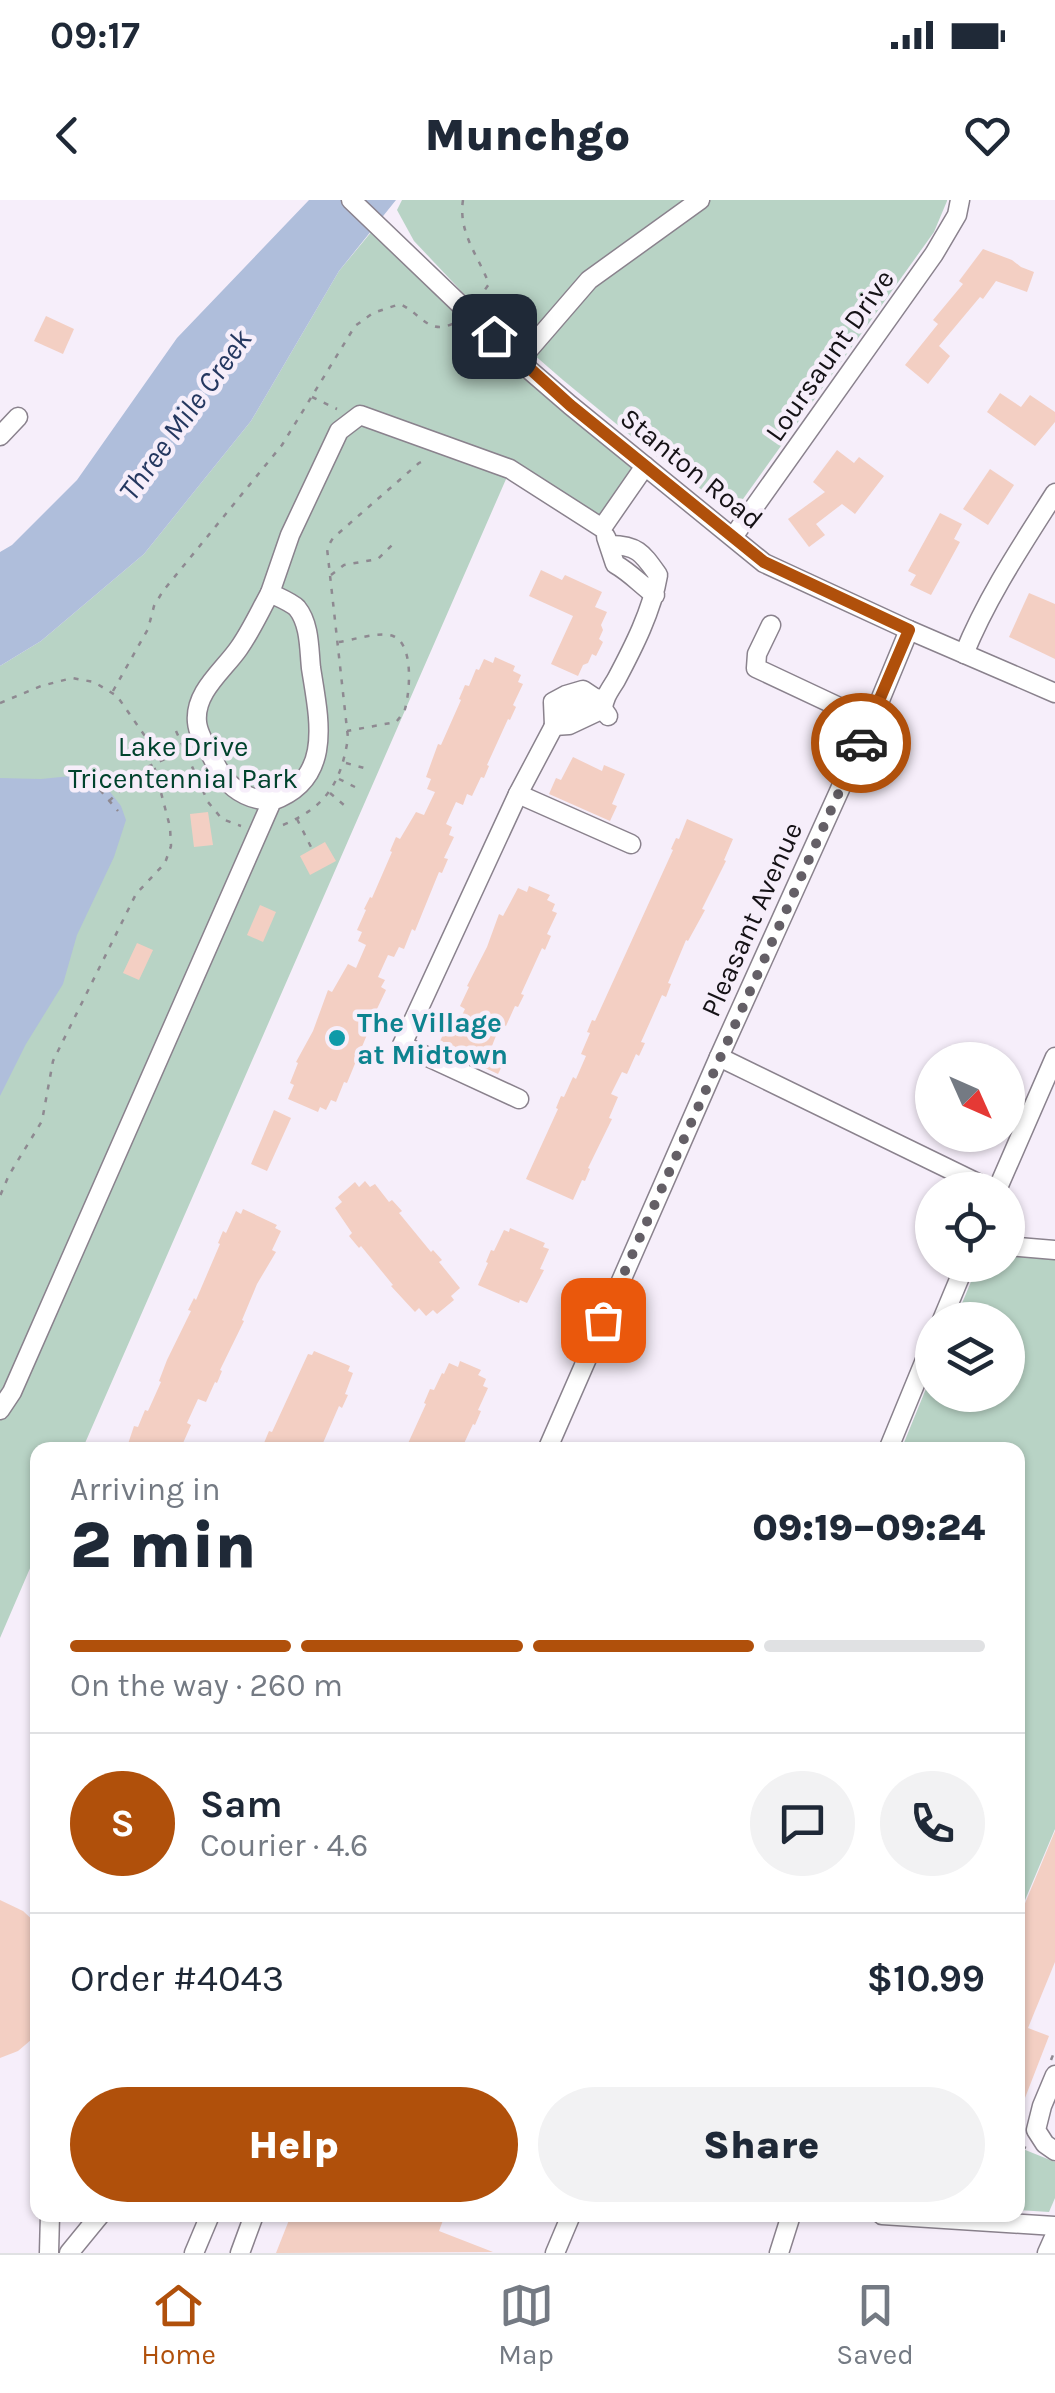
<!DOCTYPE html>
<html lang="en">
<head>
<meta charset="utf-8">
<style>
	:root { --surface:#fff; --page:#f2f2f3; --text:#1f2937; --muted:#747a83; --line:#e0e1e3; --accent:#b0500b }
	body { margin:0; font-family:Karla,sans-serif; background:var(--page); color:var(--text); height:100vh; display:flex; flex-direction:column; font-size:38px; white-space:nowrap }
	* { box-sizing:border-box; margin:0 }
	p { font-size:32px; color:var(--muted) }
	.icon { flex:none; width:55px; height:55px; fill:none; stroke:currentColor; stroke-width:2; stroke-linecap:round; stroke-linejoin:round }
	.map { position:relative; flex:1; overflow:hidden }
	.sheet { position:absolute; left:30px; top:1242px; width:995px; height:780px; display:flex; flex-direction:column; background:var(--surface); border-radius:20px; box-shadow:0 2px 8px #0004 }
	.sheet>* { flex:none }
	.needle { width:65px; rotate:135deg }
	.controls { position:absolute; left:915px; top:842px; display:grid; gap:20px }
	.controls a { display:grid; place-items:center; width:110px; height:110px; border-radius:50%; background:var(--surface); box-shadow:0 2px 8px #0004; font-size:50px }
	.pin { position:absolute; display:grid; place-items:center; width:85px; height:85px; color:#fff; margin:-42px; border-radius:20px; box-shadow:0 5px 15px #0006 }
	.courier { position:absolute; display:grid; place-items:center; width:100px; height:100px; margin:-50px; border:8px solid #b0500b; border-radius:50%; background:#fff; color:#222; box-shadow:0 2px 12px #0007 }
	.headline em { font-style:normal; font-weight:800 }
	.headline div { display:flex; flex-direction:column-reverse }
	.headline { display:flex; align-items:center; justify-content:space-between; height:170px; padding:0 40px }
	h1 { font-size:65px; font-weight:800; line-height:75px }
	.bar { display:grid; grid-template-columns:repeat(4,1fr); gap:15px 10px; align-content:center; height:120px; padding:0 40px }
	.bar i { height:12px; border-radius:8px; background:var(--line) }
	.bar .selected { background:var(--accent) }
	.bar p { grid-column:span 4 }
	.line { display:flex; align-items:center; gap:25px; padding:0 40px; border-top:2px solid var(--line) }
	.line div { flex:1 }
	.round { display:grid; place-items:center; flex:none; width:105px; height:105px; border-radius:52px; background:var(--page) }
	.action { display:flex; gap:20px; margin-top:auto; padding:20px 40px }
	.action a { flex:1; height:115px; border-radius:60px; background:var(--accent); color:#fff; font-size:40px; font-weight:800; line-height:115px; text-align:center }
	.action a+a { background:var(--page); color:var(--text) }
	.status { display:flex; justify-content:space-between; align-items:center; height:70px; padding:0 50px; background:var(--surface); direction:ltr }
	.status svg { height:28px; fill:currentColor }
	header { display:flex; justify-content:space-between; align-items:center; height:130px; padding:0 40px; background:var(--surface); font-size:45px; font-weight:800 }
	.tabs { display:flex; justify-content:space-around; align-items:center; height:140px; border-top:2px solid var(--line); background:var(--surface); font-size:28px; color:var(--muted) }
	.tabs a { display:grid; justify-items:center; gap:5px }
	.tabs .selected { color:var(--accent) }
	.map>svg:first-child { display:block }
</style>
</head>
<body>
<div class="status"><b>09:17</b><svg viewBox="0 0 49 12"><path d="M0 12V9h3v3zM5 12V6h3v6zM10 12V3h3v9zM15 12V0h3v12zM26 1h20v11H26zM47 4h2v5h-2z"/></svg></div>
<header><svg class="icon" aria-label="back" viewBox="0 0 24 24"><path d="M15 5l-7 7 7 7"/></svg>Munchgo<svg class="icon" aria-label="heart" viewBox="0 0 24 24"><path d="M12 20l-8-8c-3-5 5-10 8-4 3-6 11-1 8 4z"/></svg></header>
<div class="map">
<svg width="1055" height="2053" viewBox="0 0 1055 2053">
	<rect width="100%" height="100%" fill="#f6eefa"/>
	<!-- green -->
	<g fill="#b8d3c5">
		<polygon points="402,0 947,0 947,1 934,32 733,313 648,250 563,180 465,95 414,41 397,10"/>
		<polygon points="377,25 645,266 602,328 510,270 82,1250 38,1250 37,1352 0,1438 0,466 41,441 144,354 251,221 339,71"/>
		<polygon points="1008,1055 1055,1058 1055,1629 1020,1712 1018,1711 1018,1250 901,1250 932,1174 932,1195 1008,1195 1008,1120 955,1120 978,1065 1008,1065"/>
		<polygon points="1018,1947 1055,1962 1055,1998 1049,2012 1018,2010"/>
	</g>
	<!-- water -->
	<g fill="#afbedb">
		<polygon points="309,0 396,0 339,71 251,221 144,354 41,441 0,466 0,352 12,345 77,280 177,138"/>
		<polygon points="71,576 104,584 121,606 126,620 114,657 77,735 63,784 26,844 0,896 0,578 41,579"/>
	</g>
	<!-- building -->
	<g fill="#f3cfc3">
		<polygon points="983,49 1012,60 1021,67 1034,72 1027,92 996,81 983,99 980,97 939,146 950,156 928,184 905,165 938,124 933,120 963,84 959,81"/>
		<polygon points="46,116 74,129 63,154 34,141"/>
		<polygon points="1000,193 1021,207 1030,195 1055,212 1055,222 1035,246 987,212"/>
		<polygon points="837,250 854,263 859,257 884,276 855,314 842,304 816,324 825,335 809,347 788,319 825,292 813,282"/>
		<polygon points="990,269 1014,285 988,325 963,309"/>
		<polygon points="940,313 962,324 954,339 960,342 931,395 910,385 916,375 908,371"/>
		<polygon points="541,370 562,380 565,375 602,392 595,407 607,412 601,425 603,430 599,439 603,442 596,456 592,454 588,463 583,465 578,476 551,464 573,416 529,396"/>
		<polygon points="1029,393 1055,404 1055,459 1009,437"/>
		<polygon points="495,457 515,466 513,471 521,475 518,482 523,484 513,505 516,507 510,520 508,519 487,565 489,566 484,578 481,577 472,596 467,594 463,605 456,602 446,624 452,627 449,635 454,637 444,658 448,659 442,673 439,672 415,731 412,729 404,749 399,747 394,757 388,755 378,777 385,780 381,787 386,790 376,811 380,812 374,826 371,825 347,883 344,882 336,902 331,900 326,910 320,907 318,912 288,899 294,885 290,883 298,863 296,862 313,831 328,790 332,792 348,764 356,768 366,745 358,741 362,732 357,730 366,710 364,709 370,697 372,698 392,652 390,651 396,637 400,639 416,612 424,615 435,592 427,589 431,579 426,577 438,544 441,545 461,500 459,499 465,485 469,486 476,469 479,470 484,459 493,463"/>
		<polygon points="573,557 602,571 604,565 625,574 612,604 617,606 610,621 549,594 556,578 561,580"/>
		<polygon points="208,612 213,645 194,647 190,614"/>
		<polygon points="687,619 733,639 724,660 726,661 702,709 705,710 688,741 686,740 668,783 671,784 666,797 662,795 650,822 641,842 645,843 639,856 636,854 627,874 622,872 611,894 618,897 609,918 612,919 588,968 590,969 585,981 582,980 573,1000 526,979 558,909 556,908 561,896 564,897 573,877 576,879 586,856 581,854 590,833 587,832 592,820 595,821 673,650 671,649 676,638 679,639"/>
		<polygon points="325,642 336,661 310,675 300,656"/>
		<polygon points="529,686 550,695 547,700 555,704 552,711 557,713 547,734 551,736 545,750 542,748 521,794 524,795 518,807 515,806 506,826 501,823 490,851 506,858 498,874 438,846 445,830 453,834 465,809 460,806 469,787 467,786 487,747 499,714 503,716 518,688 527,692"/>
		<polygon points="260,705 276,712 263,742 247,735"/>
		<polygon points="137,743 153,750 139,780 123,773"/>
		<polygon points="274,910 291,918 267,971 251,964"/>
		<polygon points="365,981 370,987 375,984 389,1002 392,1000 402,1011 399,1013 431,1052 433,1050 442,1060 439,1062 460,1088 451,1096 454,1100 437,1114 433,1110 426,1116 419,1108 415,1112 391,1086 393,1085 361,1046 359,1048 349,1036 352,1033 335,1008 342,1002 338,997 355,982 359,987"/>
		<polygon points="243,1009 277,1025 275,1028 281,1031 272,1050 276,1052 257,1084 242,1120 244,1121 220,1170 222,1171 217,1183 215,1182 206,1202 198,1199 187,1223 191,1225 180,1250 126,1250 134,1226 138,1227 145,1210 148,1211 161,1182 159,1181 167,1160 191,1111 188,1110 194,1098 196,1100 220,1044 218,1043 223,1031 226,1033 236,1011 241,1014"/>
		<polygon points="510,1028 545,1043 543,1047 549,1049 540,1069 544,1070 527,1103 520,1100 519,1103 478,1085 488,1063 486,1062 491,1050 494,1051 504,1030 509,1032"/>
		<polygon points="314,1151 350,1166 348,1171 353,1173 345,1194 348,1195 342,1208 339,1206 320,1250 264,1250 267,1244 264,1243 269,1231 272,1232 308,1154 312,1155"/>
		<polygon points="460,1161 481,1170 478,1175 486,1179 483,1186 488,1188 478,1210 481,1211 475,1225 473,1224 461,1250 405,1250 426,1204 424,1203 430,1189 434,1190 442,1173 444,1174 449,1163 458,1167"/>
		<polygon points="1055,1631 1055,1762 1028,1828 1049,1836 1018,1916 1018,1712 1021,1713"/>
		<polygon points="0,1700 23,1711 38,1725 38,1834 18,1851 0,1858"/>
		<polygon points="291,2015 445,2015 439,2031 493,2052 276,2053"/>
	</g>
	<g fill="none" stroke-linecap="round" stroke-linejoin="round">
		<defs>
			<g id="minor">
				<polyline points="351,0 519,161 570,205 764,363 909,430 1055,493"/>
				<polyline points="519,161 589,80 700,0"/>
				<polyline points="0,236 18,217"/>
				<path d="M606,337L615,364C631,373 641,385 655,395"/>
				<polyline points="733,337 934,54 957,15 960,0"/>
				<path d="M270,393C260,411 251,431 239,448C224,470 194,492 197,522C198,536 210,552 216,565C228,588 246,600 272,601"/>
				<polyline points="771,425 757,454 756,468 871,522"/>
				<path d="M964,454C987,397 1022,345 1055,293"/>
				<path d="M608,516L603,509C604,497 610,490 616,480C633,448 652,411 658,375C643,354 638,345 610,345"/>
				<polyline points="554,526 553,502 566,495 583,490 595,498"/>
				<polyline points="554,526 569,525 603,509"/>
				<polyline points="518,594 631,644"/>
				<polyline points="719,857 992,990"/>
				<path d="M519,899L402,845L518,594L554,526C564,512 586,496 604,499"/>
				<polyline points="997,990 1055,857"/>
				<polyline points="1008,1046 1055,1050"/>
				<polyline points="942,1120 965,1065"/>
				<path d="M0,1210L12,1192L272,601C334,579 319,519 311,468C309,449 310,424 297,408C291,402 278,397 270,393L290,335L339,231L360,215L510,269L602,328L645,266"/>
				<polyline points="547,1250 719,857 878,505 909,430"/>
				<polyline points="888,1250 932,1143"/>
				<polyline points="1055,1875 1042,1906 1036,1930 1045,1944 1055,1951"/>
				<polyline points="882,2015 1055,2026"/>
				<polyline points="49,2053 50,2015"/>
				<polyline points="69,2053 100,2015"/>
				<polyline points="194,2053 210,2015"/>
				<polyline points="240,2053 254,2015"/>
				<polyline points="555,2053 571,2015"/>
				<polyline points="779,2053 791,2015"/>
				<polyline points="1047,2053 1055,2035"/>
			</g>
		</defs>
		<!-- minor casing -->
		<use href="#minor" stroke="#8a828d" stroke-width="21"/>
		<!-- path -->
		<g stroke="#8e8991" stroke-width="2.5" stroke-dasharray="5 8" stroke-linecap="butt">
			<path d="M463,0C458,33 478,55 489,84L479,98"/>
			<polyline points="312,197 337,209"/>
			<polyline points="331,375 344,365 378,359 393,344"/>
			<path d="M339,442C354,440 378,431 393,436C414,444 410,491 405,509C403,513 399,519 396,522L347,531"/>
			<path d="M113,491L148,429L154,406L163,391L282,245L355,126L373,113L400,104C423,115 429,137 456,122"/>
			<polyline points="0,503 41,486 72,478 94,482 117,496 147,539 170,627 171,646 165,663 136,694 53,861 42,921 9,975 0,996"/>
			<polyline points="176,531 208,602 222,619 241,626"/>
			<polyline points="346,563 364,568"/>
			<polyline points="339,579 355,587"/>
			<polyline points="100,590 118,611"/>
			<polyline points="330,593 344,605"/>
			<polyline points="109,601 145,568 183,551"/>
			<polyline points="297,619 312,649"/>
			<path d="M283,625C326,607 341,583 348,538L327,348L333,338L419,263L427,259"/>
			<polyline points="1051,1860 1055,1850"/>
			<polyline points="1021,1937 1018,1945 1026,1948"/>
		</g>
		<!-- minor -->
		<use href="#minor" stroke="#fff" stroke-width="18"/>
	</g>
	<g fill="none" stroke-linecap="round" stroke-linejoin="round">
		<!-- done -->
		<polyline stroke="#645f66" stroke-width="10" stroke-dasharray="0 18" points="603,1120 861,543"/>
		<!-- route -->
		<polyline stroke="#b0500b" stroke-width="12" points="494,136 570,205 764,362 909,430 861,543"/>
	</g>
	<!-- markers -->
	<circle fill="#0f9aa8" stroke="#f6eefa" stroke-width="4" cx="337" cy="838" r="10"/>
	<g text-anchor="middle" stroke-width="9" stroke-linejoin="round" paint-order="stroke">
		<!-- street labels -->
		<g font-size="28" fill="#151216" stroke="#f6eefa">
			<text transform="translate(829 155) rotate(-55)" y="10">Loursaunt Drive</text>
			<text transform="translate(692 268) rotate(39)" y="10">Stanton Road</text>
			<text transform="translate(751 719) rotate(-66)" y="10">Pleasant Avenue</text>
		</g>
		<!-- park labels -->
		<g font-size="28" fill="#00432d" stroke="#f6eefa">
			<text x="183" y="556">Lake Drive<tspan x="183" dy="32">Tricentennial Park</tspan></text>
		</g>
		<!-- culture labels -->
		<g font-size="28" font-weight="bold" fill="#0d838f" stroke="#f6eefa" text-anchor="start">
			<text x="357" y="832">The Village<tspan x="357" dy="32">at Midtown</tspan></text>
		</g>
		<!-- water labels -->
		<g font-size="30" font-style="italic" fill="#253860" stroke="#f6eefa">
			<text transform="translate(185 215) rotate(-54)" y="10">Three Mile Creek</text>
		</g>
	</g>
</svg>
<div class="controls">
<a><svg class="needle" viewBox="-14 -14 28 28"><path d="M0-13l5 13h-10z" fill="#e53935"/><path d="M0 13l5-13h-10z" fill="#747a83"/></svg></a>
<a><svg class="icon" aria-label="locate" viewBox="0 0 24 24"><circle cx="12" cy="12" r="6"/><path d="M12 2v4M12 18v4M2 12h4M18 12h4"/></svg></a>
<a><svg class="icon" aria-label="layers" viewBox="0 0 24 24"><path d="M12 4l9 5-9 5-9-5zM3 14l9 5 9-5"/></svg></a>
</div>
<div class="pin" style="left:603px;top:1120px;background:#ea580c"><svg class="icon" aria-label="bag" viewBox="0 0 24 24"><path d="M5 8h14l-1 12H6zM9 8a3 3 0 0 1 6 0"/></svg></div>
<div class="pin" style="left:494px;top:136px;background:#1f2937"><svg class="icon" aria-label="home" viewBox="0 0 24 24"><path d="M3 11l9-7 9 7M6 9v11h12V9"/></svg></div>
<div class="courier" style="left:861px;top:543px"><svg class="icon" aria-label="car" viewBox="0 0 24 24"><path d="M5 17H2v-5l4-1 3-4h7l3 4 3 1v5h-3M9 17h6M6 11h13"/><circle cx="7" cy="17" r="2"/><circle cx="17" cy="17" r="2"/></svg></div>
<section class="sheet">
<div class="headline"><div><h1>2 min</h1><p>Arriving in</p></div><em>09:19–09:24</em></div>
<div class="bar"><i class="selected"></i><i class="selected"></i><i class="selected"></i><i></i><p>On the way · 260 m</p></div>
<div class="line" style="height:180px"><b class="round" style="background:var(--accent);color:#fff">S</b><div><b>Sam</b><p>Courier · 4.6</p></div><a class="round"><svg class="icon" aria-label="chat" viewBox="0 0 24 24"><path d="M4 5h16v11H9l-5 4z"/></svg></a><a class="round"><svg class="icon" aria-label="phone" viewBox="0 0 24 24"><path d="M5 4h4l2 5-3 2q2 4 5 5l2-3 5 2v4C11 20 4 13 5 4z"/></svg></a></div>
<div class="line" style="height:130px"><div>Order #4043</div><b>$10.99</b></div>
<div class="action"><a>Help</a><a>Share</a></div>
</section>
</div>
<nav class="tabs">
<a class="selected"><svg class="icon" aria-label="home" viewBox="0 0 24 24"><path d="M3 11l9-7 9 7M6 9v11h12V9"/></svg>Home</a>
<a><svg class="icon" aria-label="map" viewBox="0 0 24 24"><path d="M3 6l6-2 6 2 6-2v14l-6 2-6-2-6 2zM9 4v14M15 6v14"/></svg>Map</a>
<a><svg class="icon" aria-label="saved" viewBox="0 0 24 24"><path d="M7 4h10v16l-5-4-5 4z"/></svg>Saved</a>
</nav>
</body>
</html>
